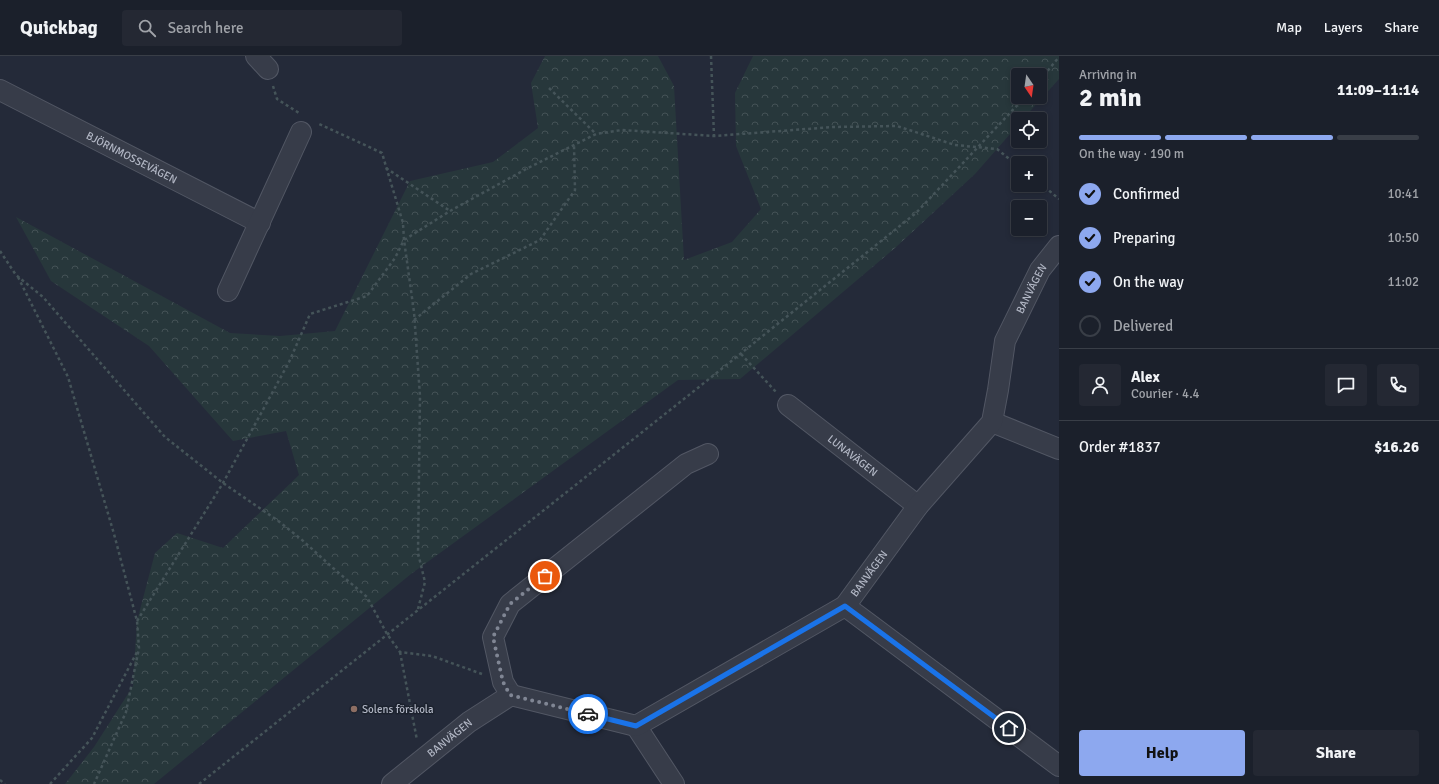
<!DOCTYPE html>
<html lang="en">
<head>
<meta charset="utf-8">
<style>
	:root { --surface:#1b202b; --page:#242833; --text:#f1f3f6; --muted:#a0a3a9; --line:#393e47; --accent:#8da8ef }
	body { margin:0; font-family:Signika,sans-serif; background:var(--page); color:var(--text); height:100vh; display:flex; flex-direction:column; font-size:15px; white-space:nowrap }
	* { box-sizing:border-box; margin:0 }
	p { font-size:13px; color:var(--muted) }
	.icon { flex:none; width:22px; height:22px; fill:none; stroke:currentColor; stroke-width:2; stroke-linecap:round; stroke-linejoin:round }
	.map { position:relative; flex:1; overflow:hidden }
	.drawer { display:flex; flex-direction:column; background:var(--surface); width:380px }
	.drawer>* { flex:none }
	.needle { width:26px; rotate:167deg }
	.tools { position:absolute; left:1011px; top:12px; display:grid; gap:8px }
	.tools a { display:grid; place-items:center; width:36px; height:36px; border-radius:4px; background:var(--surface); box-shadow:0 2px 6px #0003,0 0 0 1px var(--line); font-size:20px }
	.pin { position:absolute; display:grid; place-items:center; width:34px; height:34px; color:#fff; margin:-17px; border:2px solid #fff; border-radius:50%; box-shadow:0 1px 4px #0007 }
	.courier { position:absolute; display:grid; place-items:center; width:40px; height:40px; margin:-20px; border:3px solid #1a73e8; border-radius:50%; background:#fff; color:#222; box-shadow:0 1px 5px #0007 }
	.summary em { font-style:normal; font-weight:700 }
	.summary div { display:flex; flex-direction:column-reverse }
	.summary { display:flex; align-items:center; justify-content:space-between; height:68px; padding:0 20px }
	h1 { font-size:26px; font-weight:700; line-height:30px }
	.bar { display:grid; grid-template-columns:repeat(4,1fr); gap:6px 4px; align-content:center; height:48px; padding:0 20px }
	.bar i { height:5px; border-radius:3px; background:var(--line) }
	.bar .selected { background:var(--accent) }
	.bar p { grid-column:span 4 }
	.line { display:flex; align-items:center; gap:10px; padding:0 20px; border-top:1px solid var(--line) }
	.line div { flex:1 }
	.round { display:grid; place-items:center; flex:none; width:42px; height:42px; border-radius:4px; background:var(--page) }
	ol { padding:0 20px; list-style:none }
	li { display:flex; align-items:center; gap:12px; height:44px }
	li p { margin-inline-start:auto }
	li .icon { padding:4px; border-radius:50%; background:var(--accent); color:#111; stroke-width:4 }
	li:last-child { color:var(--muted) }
	li i { width:22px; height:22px; border:2px solid var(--line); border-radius:50% }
	.cta { display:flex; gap:8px; margin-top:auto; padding:8px 20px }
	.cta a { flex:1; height:46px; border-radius:4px; background:var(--accent); color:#111; font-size:16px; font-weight:700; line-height:46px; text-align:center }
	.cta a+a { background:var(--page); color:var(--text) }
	header { display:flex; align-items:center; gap:24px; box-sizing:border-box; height:56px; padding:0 20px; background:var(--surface); border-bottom:1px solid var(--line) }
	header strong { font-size:19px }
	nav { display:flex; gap:22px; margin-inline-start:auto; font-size:14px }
	.search { width:280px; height:36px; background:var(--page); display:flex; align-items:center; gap:10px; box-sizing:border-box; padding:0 14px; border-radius:4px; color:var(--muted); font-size:15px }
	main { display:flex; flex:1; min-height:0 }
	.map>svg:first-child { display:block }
</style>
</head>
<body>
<header>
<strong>Quickbag</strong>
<div class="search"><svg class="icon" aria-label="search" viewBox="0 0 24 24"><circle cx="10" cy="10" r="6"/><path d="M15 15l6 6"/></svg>Search here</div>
<nav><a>Map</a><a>Layers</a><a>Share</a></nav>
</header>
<main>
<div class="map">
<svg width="1059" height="728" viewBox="0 0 1059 728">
	<defs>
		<pattern id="forest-crowns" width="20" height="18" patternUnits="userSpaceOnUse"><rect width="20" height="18" fill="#27373b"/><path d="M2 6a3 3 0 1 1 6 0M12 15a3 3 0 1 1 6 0" fill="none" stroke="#445256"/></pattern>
	</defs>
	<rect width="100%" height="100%" fill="#242a39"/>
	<!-- forest -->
	<path fill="url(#forest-crowns)" fill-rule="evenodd" d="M545,0H658L674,30L684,204L732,186L761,153L736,90L735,37L753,0H1059V23L1023,63H1018V69L975,118L895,192L740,323L678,324L411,518L154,728H65L94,691L133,630L137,565L155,497L177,477L223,492L299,419L286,375L233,385L149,290L51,225L16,161L230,277L280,280L335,275L410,125L493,106L538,72L531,27ZM1018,19H1040V41H1018Z"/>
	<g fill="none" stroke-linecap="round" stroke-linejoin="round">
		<defs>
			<g id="minor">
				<polyline points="256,0 268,13"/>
				<path id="s1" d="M0,34L260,167"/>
				<polyline points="228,235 301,76"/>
				<path id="s2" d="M788,349L918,450"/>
				<polyline points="992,366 1059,393"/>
				<polyline points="845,550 1059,710"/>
				<polyline points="511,639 503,626 493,581 510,548 686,408 708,398"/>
				<polyline points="636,670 674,728"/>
				<path id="s3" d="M392,728L469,666L511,639L636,670L845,550L918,450L992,366L998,334L1005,285L1040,214L1059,190"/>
			</g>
		</defs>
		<!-- minor casing -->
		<use href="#minor" stroke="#525764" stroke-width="22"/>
		<!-- path -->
		<g stroke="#455459" stroke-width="2.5" stroke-dasharray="3 3" stroke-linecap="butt">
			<polyline points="711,0 714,80"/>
			<polyline points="1040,24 1059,1"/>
			<polyline points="273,30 277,43 299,57"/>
			<polyline points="549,32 596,78"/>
			<polyline points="386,112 450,155"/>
			<polyline points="1040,127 1059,143"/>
			<polyline points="0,195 16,219 43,241 165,381 223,427 277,464 301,483 333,512 367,541 387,578 400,596 432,600 482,618"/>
			<polyline points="18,221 68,321 114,478 137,565 139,592 126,656 94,728"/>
			<polyline points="414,264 471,218 540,184 575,134 574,89"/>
			<polyline points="741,298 776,336"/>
			<polyline points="418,553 425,526 418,497 420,340 414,256 404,184 450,155 528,112 596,78 622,74 714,80 833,71 897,70 955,89 997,93 1018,110"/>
			<polyline points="137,565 223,427 289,306 310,258 367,240 395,202 404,184 403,167 382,97 317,67"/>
			<polyline points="400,596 417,684"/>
			<polyline points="0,724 5,728"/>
			<polyline points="50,728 92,682 137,596"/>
			<polyline points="199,728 699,331 916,157 1025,41"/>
		</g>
		<!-- minor -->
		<use href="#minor" stroke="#373c49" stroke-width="20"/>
	</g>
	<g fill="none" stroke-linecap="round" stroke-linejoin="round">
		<!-- done -->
		<polyline stroke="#808694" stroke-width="4" stroke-dasharray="0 7.2" points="545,520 510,548 493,581 503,626 510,639 588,658"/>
		<!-- route -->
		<polyline stroke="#1a73e8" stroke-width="5" points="588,658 636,670 845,550 1009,672"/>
	</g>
	<!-- markers -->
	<circle fill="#8d6e63" stroke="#1c222e" stroke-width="1.5" cx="354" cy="653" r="4"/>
	<g text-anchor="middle" stroke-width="3" stroke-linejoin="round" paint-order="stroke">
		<!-- street labels -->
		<g font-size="11" fill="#b2b7c5" stroke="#1c222e">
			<text dy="4" stroke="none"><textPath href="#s1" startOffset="148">BJÖRNMOSSEVÄGEN</textPath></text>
			<text dy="4" stroke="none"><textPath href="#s3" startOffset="895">BANVÄGEN</textPath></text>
			<text dy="4" stroke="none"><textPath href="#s2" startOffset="82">LUNAVÄGEN</textPath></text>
			<text dy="4" stroke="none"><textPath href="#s3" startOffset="559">BANVÄGEN</textPath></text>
			<text dy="4" stroke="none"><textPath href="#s3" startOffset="74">BANVÄGEN</textPath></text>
		</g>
		<!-- poi labels -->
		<g font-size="11" fill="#b2b7c5" stroke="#1c222e" text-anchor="start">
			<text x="362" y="657">Solens förskola</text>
		</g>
	</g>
</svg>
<div class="tools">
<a><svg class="needle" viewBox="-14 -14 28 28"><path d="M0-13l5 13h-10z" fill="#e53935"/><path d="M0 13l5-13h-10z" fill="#a0a3a9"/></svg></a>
<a><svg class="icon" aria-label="locate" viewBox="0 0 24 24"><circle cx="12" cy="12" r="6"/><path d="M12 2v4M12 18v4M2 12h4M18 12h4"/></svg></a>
<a>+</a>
<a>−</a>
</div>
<div class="pin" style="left:545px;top:520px;background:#ea580c"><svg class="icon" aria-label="bag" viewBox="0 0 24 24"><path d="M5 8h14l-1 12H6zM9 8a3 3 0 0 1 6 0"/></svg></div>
<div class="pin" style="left:1009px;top:672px;background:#1f2937"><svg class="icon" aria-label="home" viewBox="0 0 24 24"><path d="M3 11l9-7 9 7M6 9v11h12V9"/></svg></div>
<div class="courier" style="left:588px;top:658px"><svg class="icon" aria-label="car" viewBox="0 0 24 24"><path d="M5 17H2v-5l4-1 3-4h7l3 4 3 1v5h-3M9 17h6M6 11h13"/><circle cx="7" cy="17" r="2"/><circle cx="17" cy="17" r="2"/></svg></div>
</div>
<section class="drawer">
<div class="summary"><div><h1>2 min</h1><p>Arriving in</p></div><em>11:09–11:14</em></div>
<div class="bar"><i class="selected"></i><i class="selected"></i><i class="selected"></i><i></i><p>On the way · 190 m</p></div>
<ol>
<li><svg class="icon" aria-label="check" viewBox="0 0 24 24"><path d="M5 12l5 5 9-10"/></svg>Confirmed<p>10:41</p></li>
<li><svg class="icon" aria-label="check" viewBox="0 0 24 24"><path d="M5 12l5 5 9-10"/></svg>Preparing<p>10:50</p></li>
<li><svg class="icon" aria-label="check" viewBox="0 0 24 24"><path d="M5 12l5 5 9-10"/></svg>On the way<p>11:02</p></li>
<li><i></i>Delivered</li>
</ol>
<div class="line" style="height:72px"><a class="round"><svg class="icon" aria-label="person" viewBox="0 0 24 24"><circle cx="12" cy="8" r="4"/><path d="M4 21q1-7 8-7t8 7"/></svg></a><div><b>Alex</b><p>Courier · 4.4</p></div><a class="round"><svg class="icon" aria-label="chat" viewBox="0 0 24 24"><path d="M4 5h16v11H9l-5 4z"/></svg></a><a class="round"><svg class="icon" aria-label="phone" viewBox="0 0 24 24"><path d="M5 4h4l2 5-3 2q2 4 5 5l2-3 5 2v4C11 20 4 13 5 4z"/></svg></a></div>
<div class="line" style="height:52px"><div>Order #1837</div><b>$16.26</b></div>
<div class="cta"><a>Help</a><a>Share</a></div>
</section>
</main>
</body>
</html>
